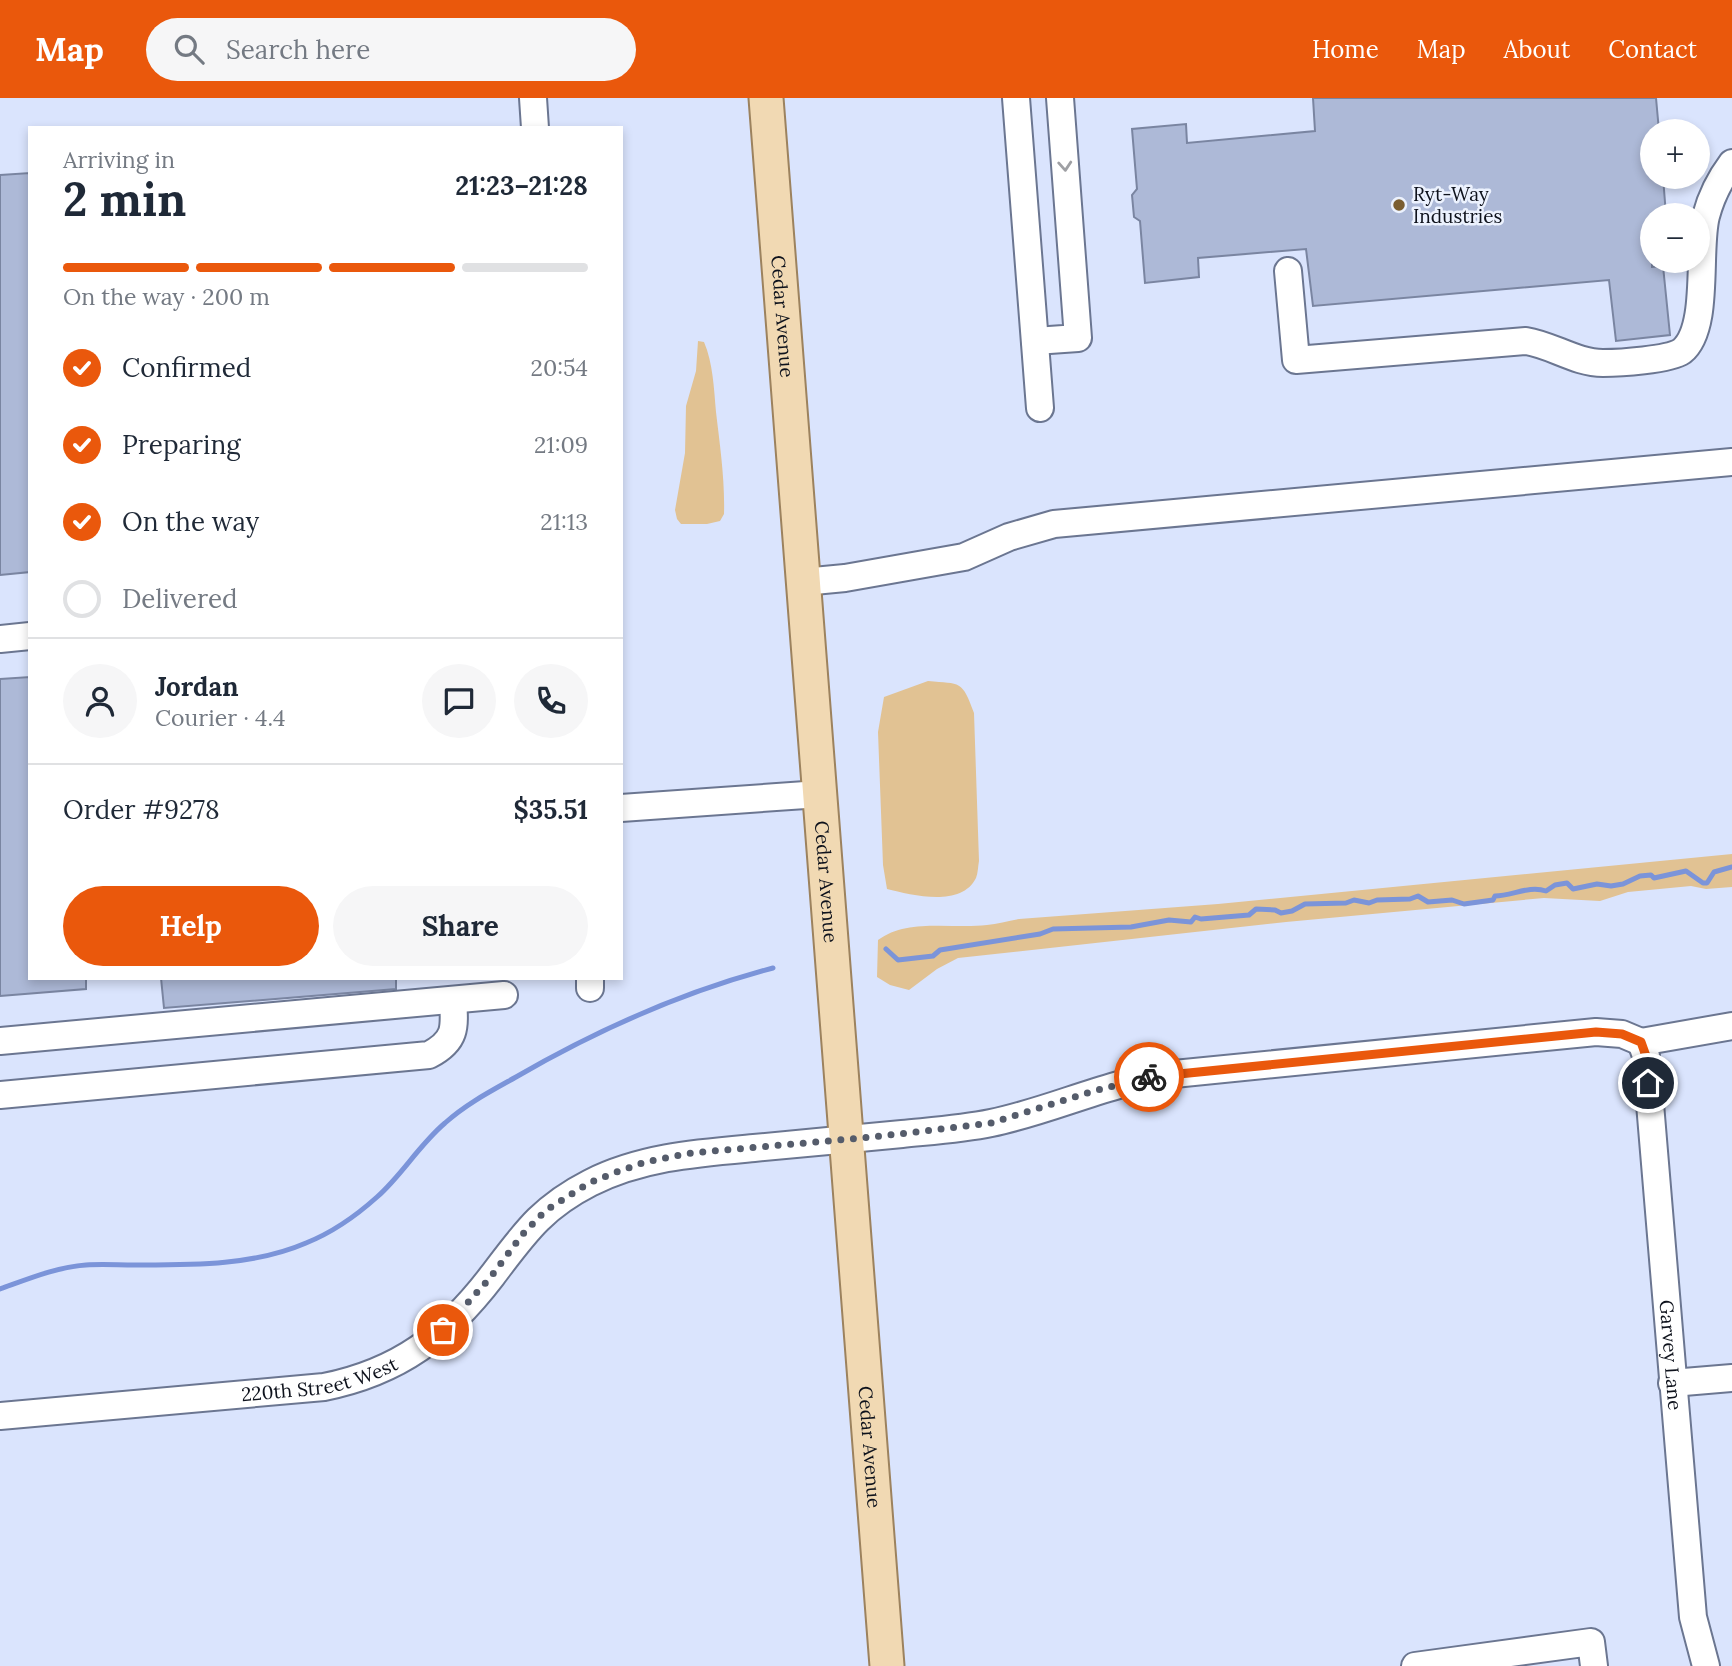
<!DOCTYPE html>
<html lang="en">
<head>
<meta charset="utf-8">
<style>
	:root { --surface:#fff; --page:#f6f6f7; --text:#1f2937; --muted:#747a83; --line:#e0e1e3; --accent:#ea580c }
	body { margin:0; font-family:Lora,serif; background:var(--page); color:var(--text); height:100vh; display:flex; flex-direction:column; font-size:26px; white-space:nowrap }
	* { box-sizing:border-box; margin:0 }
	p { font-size:23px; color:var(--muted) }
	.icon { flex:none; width:38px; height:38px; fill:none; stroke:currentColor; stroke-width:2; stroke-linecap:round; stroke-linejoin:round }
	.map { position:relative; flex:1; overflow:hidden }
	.drawer { position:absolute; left:28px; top:28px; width:595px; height:854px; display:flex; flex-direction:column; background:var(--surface); border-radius:0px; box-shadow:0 4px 10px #0003 }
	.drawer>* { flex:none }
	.buttons { position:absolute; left:1640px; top:21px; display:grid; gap:14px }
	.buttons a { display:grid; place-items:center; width:70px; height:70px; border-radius:50%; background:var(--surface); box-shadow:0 4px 10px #0003; font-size:35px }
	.pin { position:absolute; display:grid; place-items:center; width:60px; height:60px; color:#fff; margin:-30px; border:4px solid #fff; border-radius:50%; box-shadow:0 2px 7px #0007 }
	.courier { position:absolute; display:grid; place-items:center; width:70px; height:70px; margin:-35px; border:5px solid #ea580c; border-radius:50%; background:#fff; color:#222; box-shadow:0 2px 9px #0007 }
	.summary em { font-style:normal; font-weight:700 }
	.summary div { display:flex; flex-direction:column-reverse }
	.summary { display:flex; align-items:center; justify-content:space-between; height:119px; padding:0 35px }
	h1 { font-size:46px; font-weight:700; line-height:52px }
	.bar { display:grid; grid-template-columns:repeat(4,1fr); gap:10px 7px; align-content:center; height:84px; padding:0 35px }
	.bar i { height:9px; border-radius:5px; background:var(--line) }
	.bar .active { background:var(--accent) }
	.bar p { grid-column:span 4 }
	.line { display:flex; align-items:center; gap:18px; padding:0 35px; border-top:2px solid var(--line) }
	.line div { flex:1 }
	.round { display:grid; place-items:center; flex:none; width:74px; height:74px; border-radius:37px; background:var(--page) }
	ol { padding:0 35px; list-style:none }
	li { display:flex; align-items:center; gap:21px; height:77px }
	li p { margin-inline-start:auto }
	li .icon { padding:7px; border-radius:50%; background:var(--accent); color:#fff; stroke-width:4 }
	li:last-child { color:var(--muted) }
	li i { width:38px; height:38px; border:4px solid var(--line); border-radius:50% }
	.cta { display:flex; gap:14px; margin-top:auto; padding:14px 35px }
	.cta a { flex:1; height:80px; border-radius:42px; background:var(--accent); color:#fff; font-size:28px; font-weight:700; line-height:80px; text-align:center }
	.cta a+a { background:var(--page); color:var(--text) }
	header { display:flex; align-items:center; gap:42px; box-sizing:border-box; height:98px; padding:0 35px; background:var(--accent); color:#fff }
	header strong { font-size:33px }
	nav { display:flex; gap:38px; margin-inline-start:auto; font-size:24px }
	.search { width:490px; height:63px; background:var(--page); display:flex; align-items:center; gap:18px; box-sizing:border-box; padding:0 24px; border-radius:38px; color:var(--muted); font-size:26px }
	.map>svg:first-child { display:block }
</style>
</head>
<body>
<header>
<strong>Map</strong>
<div class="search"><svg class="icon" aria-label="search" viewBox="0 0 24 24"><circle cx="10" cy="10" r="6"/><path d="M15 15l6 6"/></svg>Search here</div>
<nav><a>Home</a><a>Map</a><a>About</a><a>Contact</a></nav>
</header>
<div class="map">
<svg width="1732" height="1568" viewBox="0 0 1732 1568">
	<rect width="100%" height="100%" fill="#dae4fd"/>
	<!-- green -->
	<g fill="#e1c293">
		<path d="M698,243L704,244C713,265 714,291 716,314C720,348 725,382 724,416L720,423L707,426H681L677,421L675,412L685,355L686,308L696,273Z"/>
		<path d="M928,583C961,586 962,582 974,615L979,763C978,768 978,775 976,780C961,810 912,797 887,791L883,767L878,634L884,599Z"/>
		<path d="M1732,756V789L1706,791L1691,788L1628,794L1600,803L1544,800L1286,824L958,860L937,871L909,892L890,887L877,879L878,842C907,820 952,831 987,827C997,826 1009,823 1019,821L1218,806Z"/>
	</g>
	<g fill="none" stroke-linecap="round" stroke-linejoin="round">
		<!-- stream -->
		<g stroke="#7b94d9" stroke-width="5">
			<path d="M886,851L898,862L933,858L940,852L1040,836L1053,831L1131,829L1169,822L1191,824L1195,819L1201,821L1249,817L1256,811L1275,812L1281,815L1292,813L1305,806L1346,805L1354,802L1369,805L1377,802L1410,801L1418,798L1428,804L1452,802L1464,806L1493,802L1495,798C1512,798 1529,787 1546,793L1555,787L1567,785L1573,791L1597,786L1611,788L1623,786L1640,778L1651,777L1654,780L1686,773L1703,785H1707L1714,774L1732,769"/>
			<path d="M0,1191C28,1181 57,1169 86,1167C102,1166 118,1167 134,1167C191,1167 253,1168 306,1145C331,1135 357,1117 377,1099C402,1077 419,1047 445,1025C466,1006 491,993 516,979C597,932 682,894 773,870"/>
		</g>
	</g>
	<!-- building -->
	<g fill="#adb9d7" stroke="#7a85a1" stroke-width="2">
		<polygon points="1313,0 1656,0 1659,33 1652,33 1652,79 1663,79 1666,117 1652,117 1652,169 1663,168 1670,237 1616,243 1609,182 1313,208 1306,151 1198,160 1199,179 1145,185 1140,123 1134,119 1132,97 1137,91 1132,31 1186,26 1187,45 1315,33"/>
		<polygon points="30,75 30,474 0,477 0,77"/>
		<polygon points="30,579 30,880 86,880 86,891 0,898 0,581"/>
		<polygon points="161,880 396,880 396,891 164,910"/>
	</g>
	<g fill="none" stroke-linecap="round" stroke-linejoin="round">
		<defs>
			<g id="minor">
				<polyline points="533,0 535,30"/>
				<polyline points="1016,0 1040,310"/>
				<path d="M1288,173L1296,262L1526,243C1552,247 1576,265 1603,265C1619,265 1669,262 1682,253C1710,230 1697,152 1706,118C1711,99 1720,81 1732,65"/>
				<polyline points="1035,243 1078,240 1060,0"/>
				<polyline points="803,484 845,480 964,459 1009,439 1054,426 1732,364"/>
				<polyline points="0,541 30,538"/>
				<polyline points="621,710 820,696"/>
				<polyline points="590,880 590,890"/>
				<polyline points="0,943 504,897"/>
				<path id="s1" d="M1641,944L1646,958L1693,1519L1706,1568"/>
				<polyline points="1641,944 1732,928"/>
				<path d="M0,997L429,957C456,943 455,930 453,902"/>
				<polyline points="1672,1285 1732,1280"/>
				<path id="s2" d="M0,1318L324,1289C399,1274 446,1238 492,1178C524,1136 541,1110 590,1085C641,1059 698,1055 754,1050C803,1045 853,1041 902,1036C931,1033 962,1031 991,1025C1050,1013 1104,986 1164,977L1596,934L1622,936L1641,944"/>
				<polyline points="1415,1568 1591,1544 1594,1568"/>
			</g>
			<g id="major">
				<path id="s3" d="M766,0L887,1568"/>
			</g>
		</defs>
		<!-- minor casing -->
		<use href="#minor" stroke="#6b7691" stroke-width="30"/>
		<!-- major casing -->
		<use href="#major" stroke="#9c825e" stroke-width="37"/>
		<!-- minor -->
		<use href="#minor" stroke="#fff" stroke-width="26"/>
		<!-- major -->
		<use href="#major" stroke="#f1d9b3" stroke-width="33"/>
	</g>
	<!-- one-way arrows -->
	<defs><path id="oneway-chevron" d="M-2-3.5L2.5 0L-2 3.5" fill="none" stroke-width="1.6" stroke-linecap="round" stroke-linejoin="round" transform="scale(1.75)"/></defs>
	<use stroke="#9fa0a4" href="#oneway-chevron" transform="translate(1065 68) rotate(86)"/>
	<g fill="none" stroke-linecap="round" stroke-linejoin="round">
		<!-- done -->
		<polyline stroke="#555c6b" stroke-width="7" stroke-dasharray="0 12.6" points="443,1232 490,1180 522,1137 545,1113 589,1085 614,1075 645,1064 691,1055 873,1039 991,1025 1094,993 1149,979"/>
		<!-- route -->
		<polyline stroke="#ea580c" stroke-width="9" points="1149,979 1596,934 1622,936 1641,944 1646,958 1648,985"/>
	</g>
	<!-- markers -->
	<circle fill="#7b5e31" stroke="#ecf2fe" stroke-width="2.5" cx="1399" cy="107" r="7"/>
	<g text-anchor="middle" stroke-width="5" stroke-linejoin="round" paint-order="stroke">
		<!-- poi labels -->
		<g font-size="19" fill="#0e121c" stroke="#ecf2fe" text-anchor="start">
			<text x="1413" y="103">Ryt-Way<tspan x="1413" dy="22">Industries</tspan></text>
		</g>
		<!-- street labels -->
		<g font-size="19" fill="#0e121c" stroke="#ecf2fe">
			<text dy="7" stroke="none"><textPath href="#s3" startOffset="219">Cedar Avenue</textPath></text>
			<text dy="7" stroke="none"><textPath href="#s3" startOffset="786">Cedar Avenue</textPath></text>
			<text dy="7" stroke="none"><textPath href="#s1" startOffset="315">Garvey Lane</textPath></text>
			<text dy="7" stroke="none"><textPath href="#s2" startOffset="322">220th Street West</textPath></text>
			<text dy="7" stroke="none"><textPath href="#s3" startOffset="1353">Cedar Avenue</textPath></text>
		</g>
	</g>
</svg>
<div class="buttons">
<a>+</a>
<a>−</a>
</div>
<div class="pin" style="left:443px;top:1232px;background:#ea580c"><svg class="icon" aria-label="bag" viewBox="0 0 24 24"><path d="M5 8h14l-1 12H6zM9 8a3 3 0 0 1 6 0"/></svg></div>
<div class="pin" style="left:1648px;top:985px;background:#1f2937"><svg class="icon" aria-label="home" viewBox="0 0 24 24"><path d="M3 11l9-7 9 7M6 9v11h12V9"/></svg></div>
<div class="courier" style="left:1149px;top:979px"><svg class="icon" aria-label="bike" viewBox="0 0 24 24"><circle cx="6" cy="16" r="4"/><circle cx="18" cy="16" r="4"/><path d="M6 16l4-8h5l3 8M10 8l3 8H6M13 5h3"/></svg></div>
<section class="drawer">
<div class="summary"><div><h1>2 min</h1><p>Arriving in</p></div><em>21:23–21:28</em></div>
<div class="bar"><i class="active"></i><i class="active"></i><i class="active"></i><i></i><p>On the way · 200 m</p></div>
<ol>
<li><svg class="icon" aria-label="check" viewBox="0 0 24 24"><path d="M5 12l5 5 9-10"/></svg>Confirmed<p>20:54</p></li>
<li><svg class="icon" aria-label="check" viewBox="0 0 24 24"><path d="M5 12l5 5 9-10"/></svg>Preparing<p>21:09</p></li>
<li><svg class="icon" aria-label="check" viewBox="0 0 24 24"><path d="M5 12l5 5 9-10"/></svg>On the way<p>21:13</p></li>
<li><i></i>Delivered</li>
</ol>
<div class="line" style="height:126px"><a class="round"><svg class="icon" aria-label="person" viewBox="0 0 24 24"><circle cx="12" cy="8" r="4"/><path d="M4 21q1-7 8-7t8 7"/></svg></a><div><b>Jordan</b><p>Courier · 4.4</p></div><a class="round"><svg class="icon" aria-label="chat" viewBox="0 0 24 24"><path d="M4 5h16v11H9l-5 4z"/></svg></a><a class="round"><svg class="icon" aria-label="phone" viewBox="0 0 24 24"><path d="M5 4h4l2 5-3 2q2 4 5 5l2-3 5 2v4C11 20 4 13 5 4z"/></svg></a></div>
<div class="line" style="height:91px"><div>Order #9278</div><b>$35.51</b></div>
<div class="cta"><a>Help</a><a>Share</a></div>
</section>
</div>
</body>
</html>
